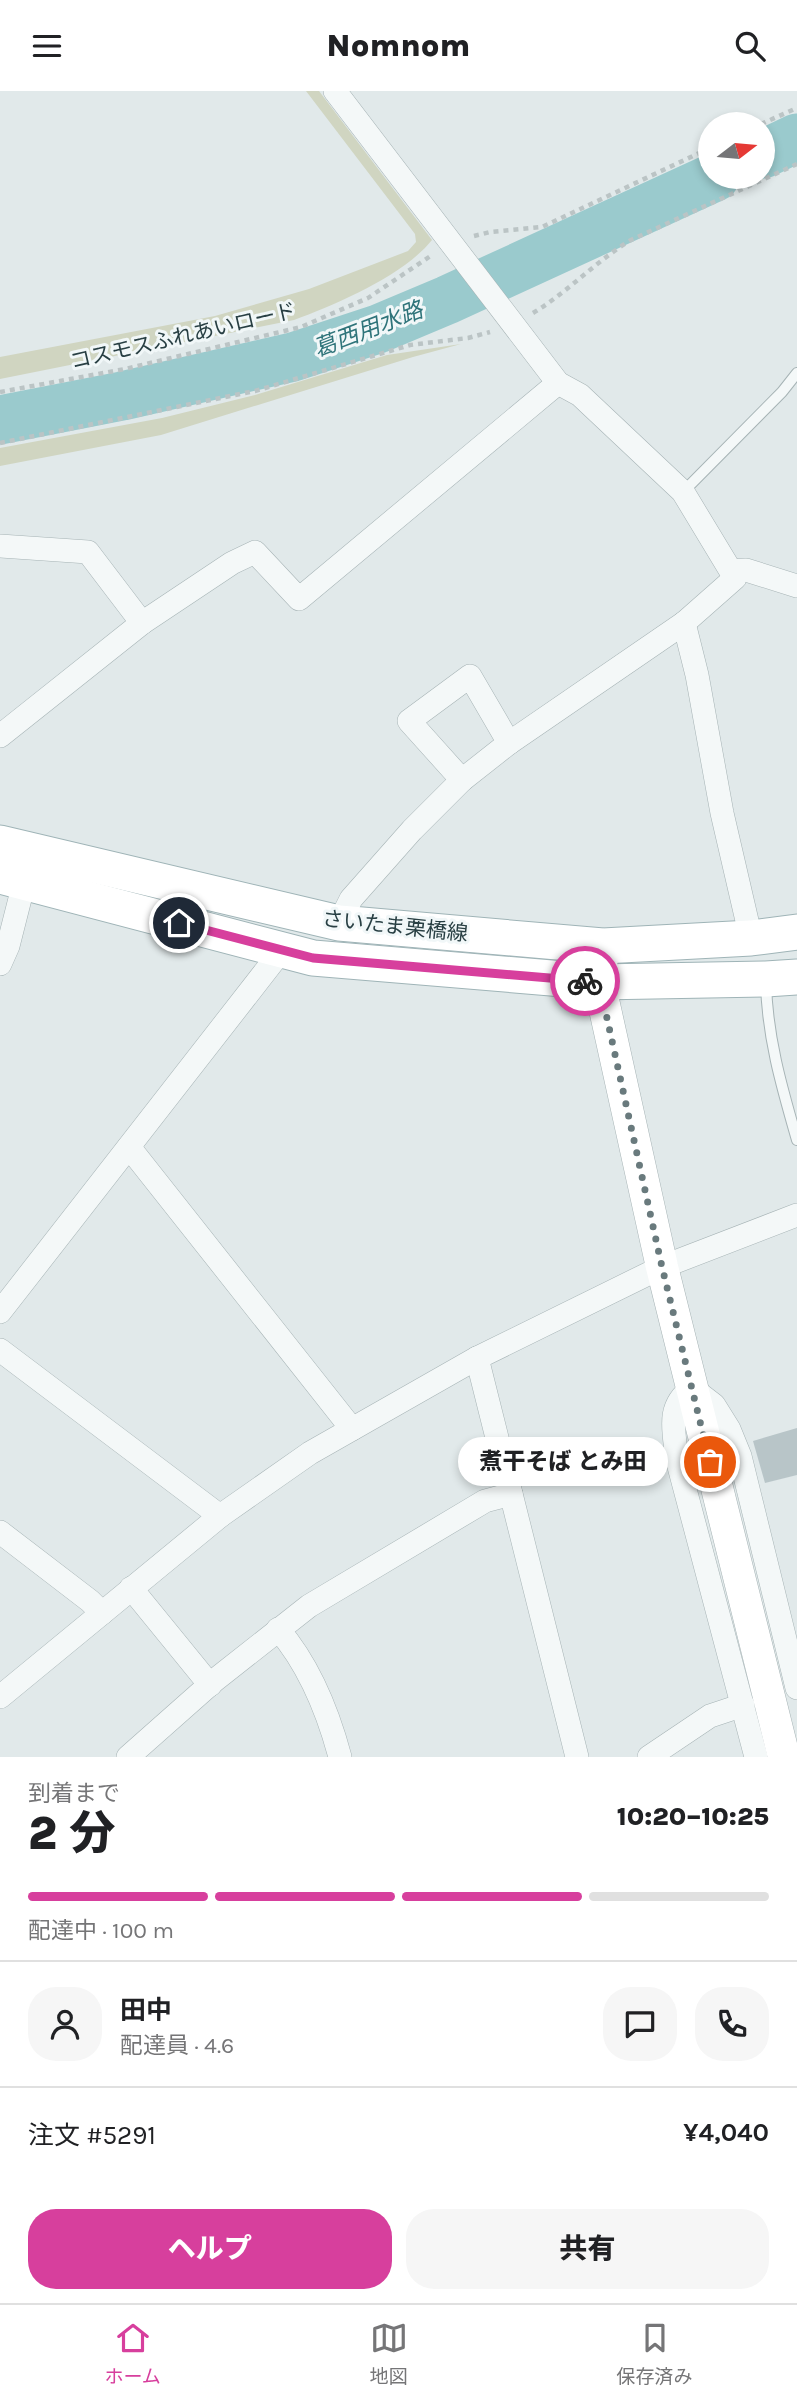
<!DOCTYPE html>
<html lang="ja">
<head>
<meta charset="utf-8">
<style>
	:root { --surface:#fff; --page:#f6f6f6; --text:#202124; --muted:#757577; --line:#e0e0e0; --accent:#d73f9d }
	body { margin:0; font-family:Karla,"Noto Sans JP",sans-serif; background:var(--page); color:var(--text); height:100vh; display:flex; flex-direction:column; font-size:26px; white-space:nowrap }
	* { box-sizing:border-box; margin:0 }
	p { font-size:23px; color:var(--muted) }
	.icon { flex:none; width:38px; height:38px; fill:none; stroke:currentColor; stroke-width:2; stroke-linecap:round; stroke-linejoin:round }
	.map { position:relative; height:1666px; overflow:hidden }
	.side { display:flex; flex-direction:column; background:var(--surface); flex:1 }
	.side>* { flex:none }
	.needle { width:46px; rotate:74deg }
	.fabs { position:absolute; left:698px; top:21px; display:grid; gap:14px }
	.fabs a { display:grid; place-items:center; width:77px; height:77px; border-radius:50%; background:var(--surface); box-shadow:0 4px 10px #0003; font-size:35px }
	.pin { position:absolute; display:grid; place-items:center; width:60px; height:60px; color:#fff; margin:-30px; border:4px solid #fff; border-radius:50%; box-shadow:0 2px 7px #0007 }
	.courier { position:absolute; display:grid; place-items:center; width:70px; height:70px; margin:-35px; border:5px solid #d73f9d; border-radius:50%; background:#fff; color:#222; box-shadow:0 2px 9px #0007 }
	.bubble { position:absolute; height:49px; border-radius:24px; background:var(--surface); box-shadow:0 4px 10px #0003; font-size:23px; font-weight:800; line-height:49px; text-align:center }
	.headline em { font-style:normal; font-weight:800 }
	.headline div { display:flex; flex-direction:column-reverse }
	.headline { display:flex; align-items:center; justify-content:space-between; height:119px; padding:0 28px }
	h1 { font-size:46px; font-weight:800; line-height:52px }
	.bar { display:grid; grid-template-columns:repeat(4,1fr); gap:10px 7px; align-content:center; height:84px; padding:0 28px }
	.bar i { height:9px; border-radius:5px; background:var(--line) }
	.bar .on { background:var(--accent) }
	.bar p { grid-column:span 4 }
	.line { display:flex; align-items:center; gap:18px; padding:0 28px; border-top:2px solid var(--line) }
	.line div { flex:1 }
	.round { display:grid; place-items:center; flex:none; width:74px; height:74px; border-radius:28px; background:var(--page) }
	.primary-button { display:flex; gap:14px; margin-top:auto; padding:14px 28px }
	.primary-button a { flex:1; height:80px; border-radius:28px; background:var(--accent); color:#fff; font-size:28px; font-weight:800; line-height:80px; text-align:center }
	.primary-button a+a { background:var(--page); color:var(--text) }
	header { display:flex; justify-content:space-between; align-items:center; height:91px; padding:0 28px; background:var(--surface); font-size:32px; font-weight:800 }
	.tabs { display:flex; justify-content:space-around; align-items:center; height:98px; border-top:2px solid var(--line); background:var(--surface); font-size:19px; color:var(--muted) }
	.tabs a { display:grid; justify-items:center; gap:4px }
	.tabs .on { color:var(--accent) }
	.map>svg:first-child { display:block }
</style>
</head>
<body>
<header><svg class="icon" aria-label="menu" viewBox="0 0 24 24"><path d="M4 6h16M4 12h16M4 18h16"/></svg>Nomnom<svg class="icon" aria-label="search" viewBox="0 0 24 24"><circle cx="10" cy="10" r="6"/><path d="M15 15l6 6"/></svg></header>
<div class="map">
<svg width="797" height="1666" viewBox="0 0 797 1666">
	<rect width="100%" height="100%" fill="#e1e9ea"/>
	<!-- green -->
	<g fill="#d0d5c1">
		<path d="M306,0H319L432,149C403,185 337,213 294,229L0,288V266L215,225L309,198L408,160L416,151L415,143Z"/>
		<polygon points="461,253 413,266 161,344 0,375 0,357 162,327 255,304 387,264"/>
	</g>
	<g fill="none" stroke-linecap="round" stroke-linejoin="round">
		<!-- river -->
		<g stroke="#9acacd" stroke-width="49">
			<polyline points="763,63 797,47"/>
			<polyline points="0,329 122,305 293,266 378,238 447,209 715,86"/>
		</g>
	</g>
	<!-- building -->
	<polygon fill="#b8c5c8" points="797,1337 797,1384 765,1392 753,1350"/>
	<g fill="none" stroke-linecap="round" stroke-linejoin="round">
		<defs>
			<g id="lane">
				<polyline points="683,401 782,301 797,282"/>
				<path d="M766,891C767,946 782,997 797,1049"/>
			</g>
			<g id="street">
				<polyline points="335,0 558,292 580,304 683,401 735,487 684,532 509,652 462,689 412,739 351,808 339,832"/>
				<polyline points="0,455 88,461 142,532"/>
				<polyline points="731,480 746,479 797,495"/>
				<polyline points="684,532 697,584 722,722 751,847"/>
				<polyline points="0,645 142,532 232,472 255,461 299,508 558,292"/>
				<polyline points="462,689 409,630 470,585 509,652"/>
				<polyline points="0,873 8,855 24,792"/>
				<polyline points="129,1056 352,1338"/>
				<polyline points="0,1221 282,859"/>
				<polyline points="0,1259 220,1425"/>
				<polyline points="477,1267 577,1666"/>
				<polyline points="0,1441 90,1510 102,1522"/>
				<polyline points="131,1497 210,1594"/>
				<path d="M278,1538C309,1574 328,1621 340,1666"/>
				<polyline points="0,1606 220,1425 310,1362 477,1267 662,1176 797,1124"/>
				<polyline points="128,1666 215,1589 309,1515 485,1410 511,1403"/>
				<polyline points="649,1666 710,1625 743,1614"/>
				<path d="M756,1666L677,1368C674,1339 666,1316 692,1297L714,1314L729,1338L740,1365L797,1597"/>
			</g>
			<polyline id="secondary" points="602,866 599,891 662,1176 784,1666"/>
			<g id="primary">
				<polyline points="0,752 339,832 603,855 751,847 797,841"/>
				<polyline points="0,785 313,867 599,891 766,888 797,886"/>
			</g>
		</defs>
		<!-- lane casing -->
		<use href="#lane" stroke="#a6b3b5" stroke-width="12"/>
		<!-- street casing -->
		<use href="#street" stroke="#a6b3b5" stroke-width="24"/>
		<!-- secondary casing -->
		<use href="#secondary" stroke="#a6b3b5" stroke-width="33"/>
		<!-- primary casing -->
		<use href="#primary" stroke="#9fb4b7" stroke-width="37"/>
		<!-- path -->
		<g stroke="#bbc4c5" stroke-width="4.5" stroke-dasharray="5 5" stroke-linecap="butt">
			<polyline points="761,33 797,17"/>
			<polyline points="474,145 490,141 542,136 710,57"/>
			<path d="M533,222C568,201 596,170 631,149L797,73"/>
			<polyline points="0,301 125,278 301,236 368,207 432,164"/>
			<polyline points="0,352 255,300 410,254 468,247 490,241"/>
		</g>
		<!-- lane -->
		<use href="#lane" stroke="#f4f8f8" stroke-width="10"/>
		<!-- street -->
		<use href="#street" stroke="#f4f8f8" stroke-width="23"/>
		<!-- secondary -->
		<use href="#secondary" stroke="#fff" stroke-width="32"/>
		<!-- primary -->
		<use href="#primary" stroke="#fff" stroke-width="35"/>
	</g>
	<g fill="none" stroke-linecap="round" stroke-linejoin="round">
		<!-- done -->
		<polyline stroke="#697a7d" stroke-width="7" stroke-dasharray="0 12.6" points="585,890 599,891 662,1176 710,1371"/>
		<!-- route -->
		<polyline stroke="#d73f9d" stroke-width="9" points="179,832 313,867 585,890"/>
	</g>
	<g text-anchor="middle" stroke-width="6" stroke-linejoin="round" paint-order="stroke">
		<!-- street labels -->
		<g font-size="21" fill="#283f43" stroke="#f1f7f8">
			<text transform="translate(183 245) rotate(-13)" y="7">コスモスふれあいロード</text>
			<text transform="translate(395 835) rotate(6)" y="7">さいたま栗橋線</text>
		</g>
		<!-- water labels -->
		<g font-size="23" font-style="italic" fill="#2f747a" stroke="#f1f7f8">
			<text transform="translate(368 238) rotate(-21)" y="8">葛西用水路</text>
		</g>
	</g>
</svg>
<div class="fabs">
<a><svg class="needle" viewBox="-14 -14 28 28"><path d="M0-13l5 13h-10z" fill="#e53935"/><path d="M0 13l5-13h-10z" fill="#757577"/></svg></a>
</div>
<div class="pin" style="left:710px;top:1371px;background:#ea580c"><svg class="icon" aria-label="bag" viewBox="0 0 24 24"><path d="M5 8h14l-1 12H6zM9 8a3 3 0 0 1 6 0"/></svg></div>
<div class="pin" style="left:179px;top:832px;background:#1f2937"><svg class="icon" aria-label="home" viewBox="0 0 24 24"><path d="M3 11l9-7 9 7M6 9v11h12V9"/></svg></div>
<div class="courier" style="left:585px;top:890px"><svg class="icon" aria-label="bike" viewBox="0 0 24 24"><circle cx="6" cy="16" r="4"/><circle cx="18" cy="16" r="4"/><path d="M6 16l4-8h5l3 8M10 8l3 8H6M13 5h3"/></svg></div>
<div class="bubble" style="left:458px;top:1346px;width:210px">煮干そば とみ田</div>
</div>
<section class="side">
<div class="headline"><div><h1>2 分</h1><p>到着まで</p></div><em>10:20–10:25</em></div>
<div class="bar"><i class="on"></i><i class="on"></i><i class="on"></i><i></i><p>配達中 · 100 m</p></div>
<div class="line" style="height:126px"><a class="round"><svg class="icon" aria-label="person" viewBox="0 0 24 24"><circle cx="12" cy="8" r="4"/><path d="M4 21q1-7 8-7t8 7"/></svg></a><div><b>田中</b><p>配達員 · 4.6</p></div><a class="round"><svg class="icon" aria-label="chat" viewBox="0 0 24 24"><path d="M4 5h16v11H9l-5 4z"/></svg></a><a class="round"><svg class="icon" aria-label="phone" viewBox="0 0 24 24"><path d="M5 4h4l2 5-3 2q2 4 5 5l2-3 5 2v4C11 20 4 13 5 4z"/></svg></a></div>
<div class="line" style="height:91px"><div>注文 #5291</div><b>¥4,040</b></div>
<div class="primary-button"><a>ヘルプ</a><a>共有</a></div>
</section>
<nav class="tabs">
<a class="on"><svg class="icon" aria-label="home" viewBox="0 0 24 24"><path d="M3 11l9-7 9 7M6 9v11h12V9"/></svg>ホーム</a>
<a><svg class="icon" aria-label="map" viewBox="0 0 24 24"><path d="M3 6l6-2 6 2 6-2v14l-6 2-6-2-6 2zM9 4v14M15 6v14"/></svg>地図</a>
<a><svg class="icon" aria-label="saved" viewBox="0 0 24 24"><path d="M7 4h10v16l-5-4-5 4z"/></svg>保存済み</a>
</nav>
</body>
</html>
